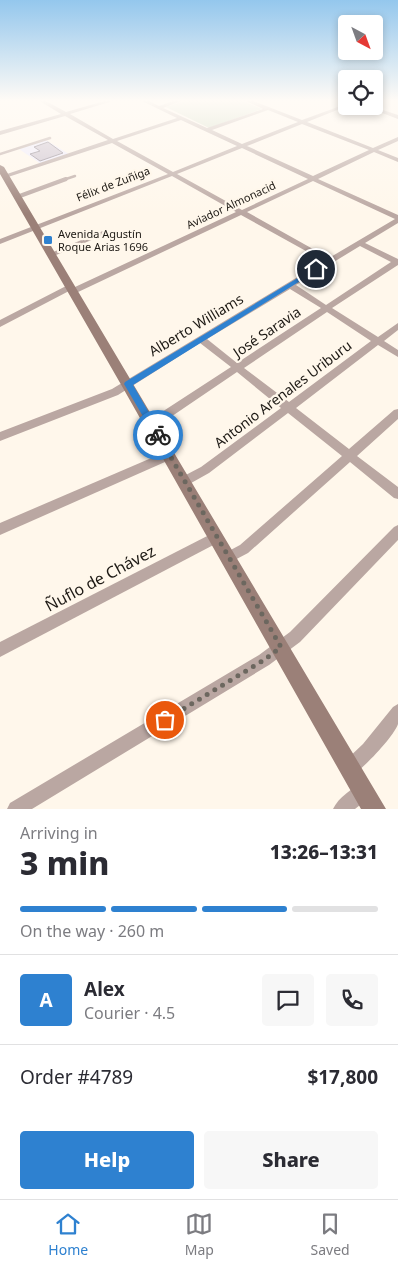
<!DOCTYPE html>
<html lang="en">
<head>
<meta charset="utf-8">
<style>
	:root { --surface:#fff; --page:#f7f7f7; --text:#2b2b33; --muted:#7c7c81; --line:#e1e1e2; --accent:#2e81d0 }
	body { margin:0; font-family:"Noto Sans",sans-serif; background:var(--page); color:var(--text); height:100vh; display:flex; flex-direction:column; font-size:19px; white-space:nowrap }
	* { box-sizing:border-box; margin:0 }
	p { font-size:16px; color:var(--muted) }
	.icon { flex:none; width:28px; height:28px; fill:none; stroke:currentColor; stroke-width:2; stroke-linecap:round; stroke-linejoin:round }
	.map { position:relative; height:809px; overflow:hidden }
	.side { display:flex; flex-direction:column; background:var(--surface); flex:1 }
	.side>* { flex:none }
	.needle { width:32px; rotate:139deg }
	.controls { position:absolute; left:338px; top:15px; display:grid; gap:10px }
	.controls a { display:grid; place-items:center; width:45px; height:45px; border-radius:5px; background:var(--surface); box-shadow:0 2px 8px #0003; font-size:25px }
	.pin { position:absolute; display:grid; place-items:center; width:42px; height:42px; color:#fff; margin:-21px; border:2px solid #fff; border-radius:50%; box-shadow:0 1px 5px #0007 }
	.courier { position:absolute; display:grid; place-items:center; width:50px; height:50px; margin:-25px; border:4px solid #2e81d0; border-radius:50%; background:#fff; color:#222; box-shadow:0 1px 6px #0007 }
	.head em { font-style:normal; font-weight:800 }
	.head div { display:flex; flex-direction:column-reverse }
	.head { display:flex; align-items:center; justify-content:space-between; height:85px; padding:0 20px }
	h1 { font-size:32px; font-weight:800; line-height:38px }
	.bar { display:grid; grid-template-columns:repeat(4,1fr); gap:8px 5px; align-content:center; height:60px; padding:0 20px }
	.bar i { height:6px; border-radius:4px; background:var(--line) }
	.bar .selected { background:var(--accent) }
	.bar p { grid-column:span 4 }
	.line { display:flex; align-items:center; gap:12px; padding:0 20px; border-top:1px solid var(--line) }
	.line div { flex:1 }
	.round { display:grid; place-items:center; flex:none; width:52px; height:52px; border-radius:5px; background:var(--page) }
	.cta { display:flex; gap:10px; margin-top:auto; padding:10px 20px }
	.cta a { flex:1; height:58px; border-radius:5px; background:var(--accent); color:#fff; font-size:20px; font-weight:800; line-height:58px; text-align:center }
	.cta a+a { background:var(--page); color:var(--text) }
	.dock { display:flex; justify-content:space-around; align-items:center; height:70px; border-top:1px solid var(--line); background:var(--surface); font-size:14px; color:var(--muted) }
	.dock a { display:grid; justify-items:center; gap:2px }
	.dock .selected { color:var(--accent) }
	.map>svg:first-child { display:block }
</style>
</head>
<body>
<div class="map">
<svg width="398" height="809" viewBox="0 0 398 809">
	<rect width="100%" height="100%" fill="#fff7eb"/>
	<!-- education -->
	<polygon fill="#efecfd" points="46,140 69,154 41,164 19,149"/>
	<!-- green -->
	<polygon fill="#cbd9c1" points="188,100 240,100 262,109 209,128 166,107"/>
	<!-- building -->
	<polygon fill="#c9bfcd" stroke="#89808d" points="48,142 63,153 40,161 30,154 40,151 34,147"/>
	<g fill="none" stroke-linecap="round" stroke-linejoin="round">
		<!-- service-far1 -->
		<g stroke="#baa7a2" stroke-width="2.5">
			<polyline points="0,154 50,138"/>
			<polyline points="63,180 75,176"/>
		</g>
		<!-- service -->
		<g stroke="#baa7a2" stroke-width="4">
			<polyline points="17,197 66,179"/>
			<polyline points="51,255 103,233"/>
		</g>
		<!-- minor -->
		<g fill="#baa7a2" fill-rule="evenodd">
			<path d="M38,100H44L66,112L108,100H116L70,114L113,139L177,118L140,100H147L159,106L176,100H184L163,108L207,128L263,109L244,100H251L302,120L346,104L347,106L307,122L373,148L398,137V141L378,150L398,158V162L374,152L318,179L398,215V223L365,243L398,259V265L332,308L378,337L398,323V330L384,341L398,350V357L378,345L296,408L349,449L394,410L398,409V419L357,456L398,487V499L394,498L350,462L248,553L229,563L225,561L223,557L225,553L240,545L342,456L288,413L209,473L184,487L180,486L178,482L180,478L201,467L281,408L237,372L156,427H148L147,424L148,421L231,367L200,343L118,395L0,441V432L112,389L324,261L241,215L76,293L73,294L69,291L0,327V320L68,285H71L75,287L236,212L172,176L0,244V239L168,174L112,143L8,177H4V175L108,140L65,116L0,135V131L61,114ZM268,110L298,122L242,144L212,130ZM181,120L237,146L173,172L117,141ZM302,124L369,150L313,176L247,146ZM242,148L308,179L242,210L177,174ZM313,181L395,219L329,258L247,212ZM360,246L391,262L326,305L296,285ZM290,289L321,308L237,363L207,339ZM327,312L371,341L289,402L244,368Z"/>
			<polygon points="364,106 371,106 398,115 398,119"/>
			<polygon points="170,450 174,452 175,455 174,458 0,535 0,523"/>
			<polygon points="398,525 398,540 300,642 269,665 32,809 7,809 10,803 259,655 290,632 394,527"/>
			<polygon points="217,531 221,533 223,537 221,541 0,657 0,642"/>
			<path d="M398,704C398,710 398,719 398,724C395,735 361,772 350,776L344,774L342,768L344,762L363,744L393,707Z"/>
			<path d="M364,783L370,785L372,791L370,797L355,809H333C338,798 353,787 364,783Z"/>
		</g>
		<!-- secondary -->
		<polygon fill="#9b8078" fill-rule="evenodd" points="0,165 4,167 386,809 361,809 123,388 0,174"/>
	</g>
	<!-- sky -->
	<linearGradient id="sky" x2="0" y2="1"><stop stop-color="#94c7ed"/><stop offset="0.47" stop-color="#fffbf6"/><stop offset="1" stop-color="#fffbf6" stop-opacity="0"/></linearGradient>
	<rect width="398" height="214" fill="url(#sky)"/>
	<!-- route -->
	<polygon fill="#2e81d0" points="316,267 318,270 133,385 162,435 158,438 155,437 124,384 125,382"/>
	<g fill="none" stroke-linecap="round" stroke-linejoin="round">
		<!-- done -->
		<polyline stroke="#6c675f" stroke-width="5" stroke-dasharray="0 9" points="158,435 281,647 264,660 165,720"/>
	</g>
	<!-- markers -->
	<rect fill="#2e81d0" stroke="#fff7eb" stroke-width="2" x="43" y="235" width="10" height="10" rx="2.5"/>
	<g text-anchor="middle" stroke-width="4.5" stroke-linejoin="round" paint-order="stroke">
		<!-- far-street labels -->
		<g font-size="11" fill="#1d1914" stroke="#fff7eb">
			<text transform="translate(113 184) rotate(-21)" y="4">Félix de Zuñiga</text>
			<text transform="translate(231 205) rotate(-25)" y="4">Aviador Almonacid</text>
		</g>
		<!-- far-poi labels -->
		<g font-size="11" fill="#1d1914" stroke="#fff7eb" text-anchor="start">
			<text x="58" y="238">Avenida Agustín<tspan x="58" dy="13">Roque Arias 1696</tspan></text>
		</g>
		<!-- street labels -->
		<g font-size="14" fill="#1d1914" stroke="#fff7eb">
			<text transform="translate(196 325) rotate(-31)" y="5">Alberto Williams</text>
			<text transform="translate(267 332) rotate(-34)" y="5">José Saravia</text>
			<text transform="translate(283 394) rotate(-37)" y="5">Antonio Arenales Uriburu</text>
		</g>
		<!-- near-street labels -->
		<g font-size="16" fill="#1d1914" stroke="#fff7eb">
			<text transform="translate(100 578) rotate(-28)" y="6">Ñuflo de Chávez</text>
		</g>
	</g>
</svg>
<div class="controls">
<a><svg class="needle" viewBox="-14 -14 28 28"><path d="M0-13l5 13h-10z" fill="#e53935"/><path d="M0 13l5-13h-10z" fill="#7c7c81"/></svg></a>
<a><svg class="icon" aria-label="locate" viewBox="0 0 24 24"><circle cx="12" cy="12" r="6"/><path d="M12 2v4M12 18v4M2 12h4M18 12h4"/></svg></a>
</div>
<div class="pin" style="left:165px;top:720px;background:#ea580c"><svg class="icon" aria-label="bag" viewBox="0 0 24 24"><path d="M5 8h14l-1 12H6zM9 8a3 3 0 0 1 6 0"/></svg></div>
<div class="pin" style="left:316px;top:269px;background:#1f2937"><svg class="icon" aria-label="home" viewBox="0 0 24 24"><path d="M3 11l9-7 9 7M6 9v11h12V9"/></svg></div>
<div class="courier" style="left:158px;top:435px"><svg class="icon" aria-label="bike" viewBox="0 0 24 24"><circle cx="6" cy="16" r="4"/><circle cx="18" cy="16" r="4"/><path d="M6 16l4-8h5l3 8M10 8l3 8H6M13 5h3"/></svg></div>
</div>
<section class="side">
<div class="head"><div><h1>3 min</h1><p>Arriving in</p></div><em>13:26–13:31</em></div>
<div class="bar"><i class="selected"></i><i class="selected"></i><i class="selected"></i><i></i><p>On the way · 260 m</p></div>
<div class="line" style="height:90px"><b class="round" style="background:var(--accent);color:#fff">A</b><div><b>Alex</b><p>Courier · 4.5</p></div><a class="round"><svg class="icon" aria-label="chat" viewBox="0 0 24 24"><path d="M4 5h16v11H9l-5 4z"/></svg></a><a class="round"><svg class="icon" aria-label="phone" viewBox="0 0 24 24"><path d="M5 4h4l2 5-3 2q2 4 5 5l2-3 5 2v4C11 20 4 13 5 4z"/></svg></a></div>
<div class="line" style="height:65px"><div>Order #4789</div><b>$17,800</b></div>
<div class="cta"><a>Help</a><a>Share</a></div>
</section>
<nav class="dock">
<a class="selected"><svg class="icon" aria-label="home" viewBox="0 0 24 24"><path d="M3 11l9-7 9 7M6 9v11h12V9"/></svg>Home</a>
<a><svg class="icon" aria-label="map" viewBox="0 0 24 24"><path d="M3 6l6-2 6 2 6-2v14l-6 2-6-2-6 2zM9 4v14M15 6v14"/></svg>Map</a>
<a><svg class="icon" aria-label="saved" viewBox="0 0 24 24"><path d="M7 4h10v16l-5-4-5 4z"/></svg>Saved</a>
</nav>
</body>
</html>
